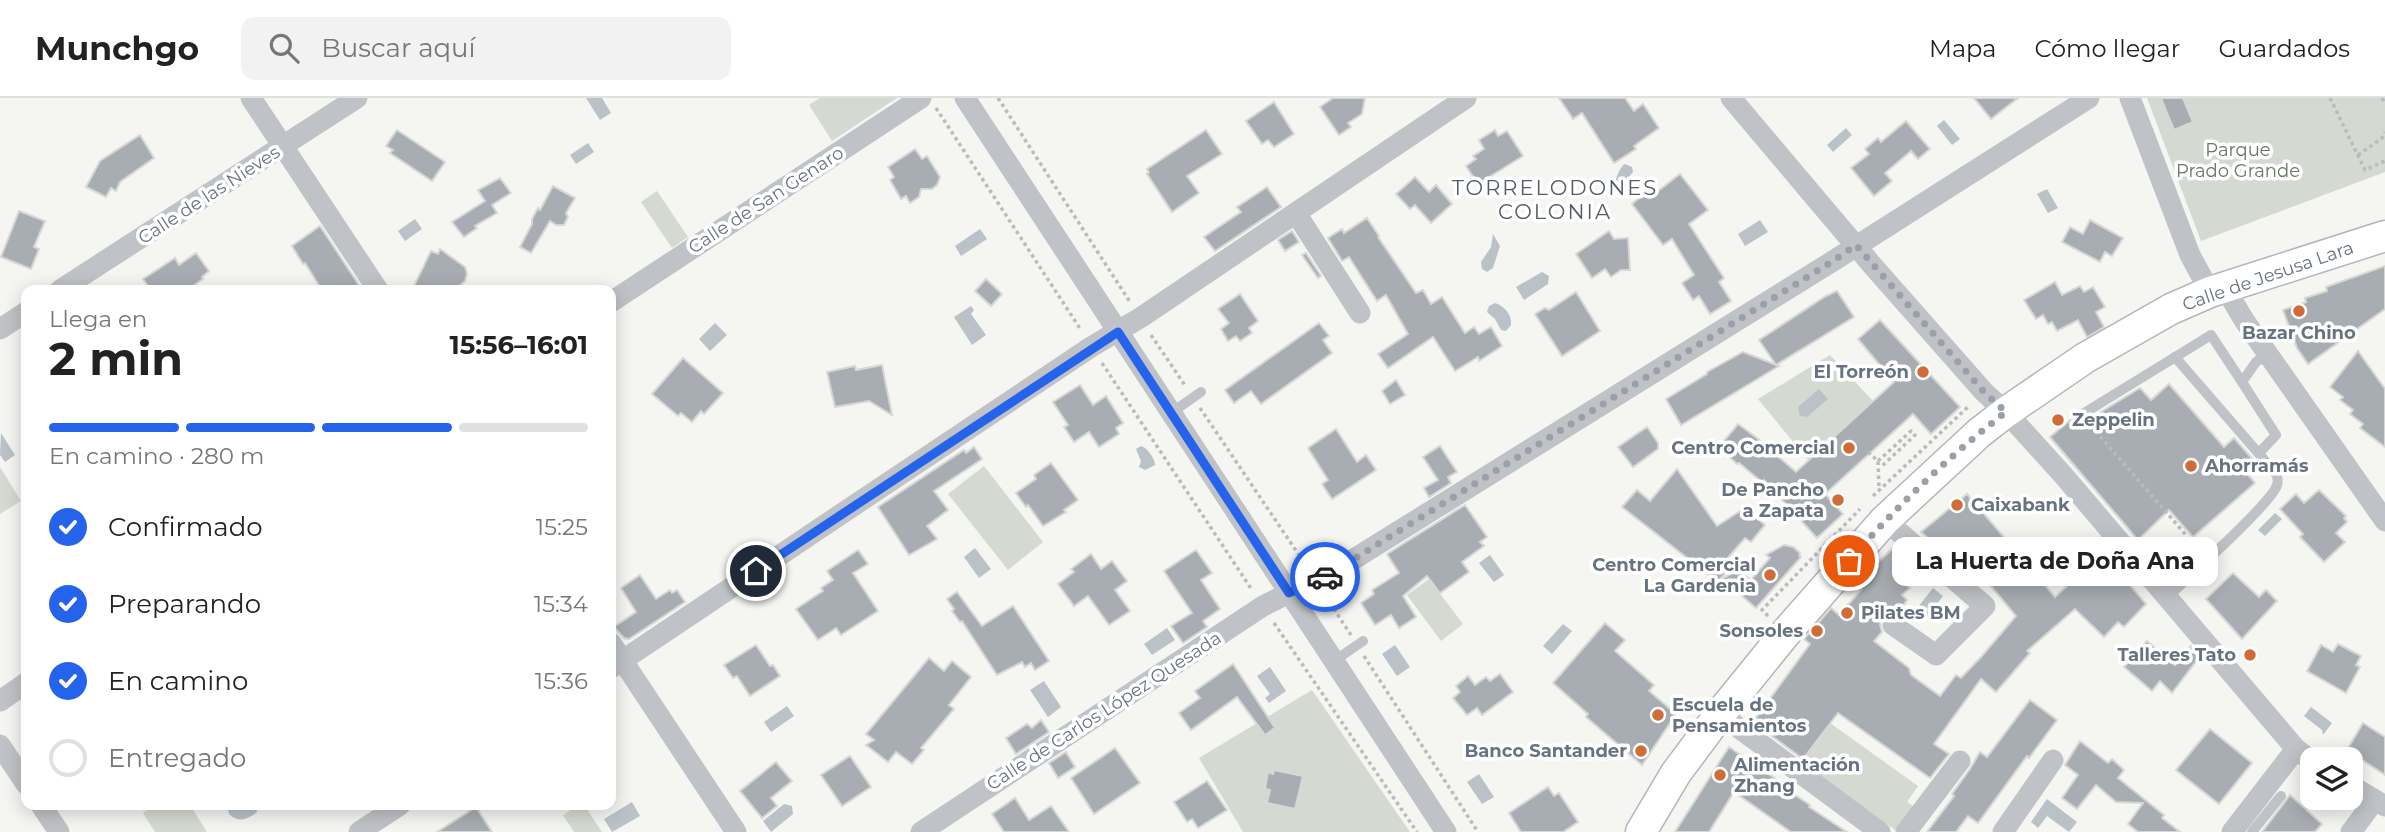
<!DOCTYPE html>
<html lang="es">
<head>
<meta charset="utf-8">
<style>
	:root { --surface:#fff; --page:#f2f2f2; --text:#222; --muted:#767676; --line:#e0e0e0; --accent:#2563eb }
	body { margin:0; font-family:Montserrat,sans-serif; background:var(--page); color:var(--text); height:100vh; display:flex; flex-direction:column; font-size:26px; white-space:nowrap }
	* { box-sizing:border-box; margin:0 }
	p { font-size:23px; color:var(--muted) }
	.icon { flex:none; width:38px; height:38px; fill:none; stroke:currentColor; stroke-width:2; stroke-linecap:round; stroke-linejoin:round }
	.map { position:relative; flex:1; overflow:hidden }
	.panel { position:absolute; left:21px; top:187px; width:595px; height:525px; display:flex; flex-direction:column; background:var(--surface); border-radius:14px; box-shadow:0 4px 18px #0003 }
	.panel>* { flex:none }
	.buttons { position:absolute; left:2300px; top:649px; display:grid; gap:14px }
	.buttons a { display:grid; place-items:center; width:63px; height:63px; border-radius:14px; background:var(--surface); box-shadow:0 4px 18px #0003; font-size:35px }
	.pin { position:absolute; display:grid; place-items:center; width:60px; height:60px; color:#fff; margin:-30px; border:4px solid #fff; border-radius:50%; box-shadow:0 2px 7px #0007 }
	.courier { position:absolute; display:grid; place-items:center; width:70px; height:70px; margin:-35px; border:5px solid #2563eb; border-radius:50%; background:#fff; color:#222; box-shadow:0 2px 9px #0007 }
	.bubble { position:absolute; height:49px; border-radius:14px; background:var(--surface); box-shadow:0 4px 18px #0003; font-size:23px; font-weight:700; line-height:49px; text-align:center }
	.overview em { font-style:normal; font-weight:700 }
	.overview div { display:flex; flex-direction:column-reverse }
	.overview { display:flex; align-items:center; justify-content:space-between; height:119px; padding:0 28px }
	h1 { font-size:46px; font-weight:700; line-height:52px }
	.bar { display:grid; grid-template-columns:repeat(4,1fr); gap:10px 7px; align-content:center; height:84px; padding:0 28px }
	.bar i { height:9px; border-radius:5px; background:var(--line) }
	.bar .on { background:var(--accent) }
	.bar p { grid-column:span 4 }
	ol { padding:0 28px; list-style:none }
	li { display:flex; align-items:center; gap:21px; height:77px }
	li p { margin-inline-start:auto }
	li .icon { padding:7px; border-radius:50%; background:var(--accent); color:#fff; stroke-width:4 }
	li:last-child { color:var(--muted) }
	li i { width:38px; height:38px; border:4px solid var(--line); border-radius:50% }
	header { display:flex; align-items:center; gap:42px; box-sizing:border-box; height:98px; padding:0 35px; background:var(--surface); border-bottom:2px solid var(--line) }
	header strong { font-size:33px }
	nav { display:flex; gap:38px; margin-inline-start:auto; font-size:24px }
	.search { width:490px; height:63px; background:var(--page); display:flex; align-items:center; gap:18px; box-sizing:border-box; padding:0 24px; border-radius:14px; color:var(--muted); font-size:26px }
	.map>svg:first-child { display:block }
</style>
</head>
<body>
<header>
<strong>Munchgo</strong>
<div class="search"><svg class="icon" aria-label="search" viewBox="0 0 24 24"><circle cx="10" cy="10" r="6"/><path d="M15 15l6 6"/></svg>Buscar aquí</div>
<nav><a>Mapa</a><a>Cómo llegar</a><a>Guardados</a></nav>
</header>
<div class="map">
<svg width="2385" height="734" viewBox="0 0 2385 734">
	<rect width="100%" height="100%" fill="#f5f5f2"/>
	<!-- green -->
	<g fill="#d4dad2">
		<polygon points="820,0 897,0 832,43 809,7"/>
		<polygon points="2147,0 2385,0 2385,74 2201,143"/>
		<polygon points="657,93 688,139 672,150 641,104"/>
		<polygon points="1830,257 1873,303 1808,362 1758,301"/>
		<polygon points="984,368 1043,444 1008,472 948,396"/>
		<polygon points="0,369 21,403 0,416"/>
		<polygon points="1429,481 1463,526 1441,543 1407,497"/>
		<polygon points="1312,592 1410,734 1243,734 1199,660"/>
		<polygon points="1830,625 1918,688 1907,704 1918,711 1898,734 1801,664"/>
		<polygon points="155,707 190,707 207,734 155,734 143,715"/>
		<polygon points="579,707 584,707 602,734 574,734 563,717"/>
	</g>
	<!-- water -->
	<g fill="#bac2c8">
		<polygon points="586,0 602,0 611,15 600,22"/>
		<polygon points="1944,22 1960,41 1952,47 1937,28"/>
		<polygon points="1846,30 1852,37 1833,54 1827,47"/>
		<polygon points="588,45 594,54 576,66 570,57"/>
		<path d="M1625,66L1632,69L1633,74L1628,80L1627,88L1619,92L1615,89C1614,84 1620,68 1625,66Z"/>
		<polygon points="2047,91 2058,110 2048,115 2037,96"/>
		<polygon points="415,121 422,131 405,143 398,133"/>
		<polygon points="1760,122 1768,134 1745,148 1738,136"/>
		<polygon points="980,131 987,141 961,158 955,148"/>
		<polygon points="1493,136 1500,148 1493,170 1487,174 1482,171 1481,164 1491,149"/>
		<polygon points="1542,174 1549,178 1548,186 1524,202 1516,189"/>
		<path d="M1495,205C1504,208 1512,216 1511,227L1506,233L1501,232L1495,221L1487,214L1489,208Z"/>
		<polygon points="971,208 974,212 971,216 986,237 972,247 954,219"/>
		<polygon points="715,225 727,237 710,253 699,241"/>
		<polygon points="1819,291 1828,301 1807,319 1800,318 1798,309"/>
		<polygon points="1,335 15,357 5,364 0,357"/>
		<path d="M1141,348C1147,350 1155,360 1155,367L1145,372L1139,369L1141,363L1136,351Z"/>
		<polygon points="2275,415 2282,421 2265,438 2258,432"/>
		<polygon points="975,450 991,471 979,480 964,459"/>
		<polygon points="1490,457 1504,477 1494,484 1479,465"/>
		<polygon points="1933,490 1943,498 1925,522 1914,514"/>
		<polygon points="1563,526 1572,533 1552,556 1543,548"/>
		<polygon points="1167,530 1175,542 1152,557 1144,546"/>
		<polygon points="1395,547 1410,569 1397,578 1382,556"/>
		<polygon points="1270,569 1286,593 1269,605 1265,600 1270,596 1257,578"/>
		<polygon points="1044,583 1061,609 1048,619 1030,592"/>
		<polygon points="787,608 794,618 771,634 764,624"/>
		<polygon points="2311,609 2332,625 2323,637 2322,632 2304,618"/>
		<polygon points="1479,676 1494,699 1482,706 1467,684"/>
		<polygon points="2047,701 2077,724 2069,734 2047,718 2038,730 2031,724"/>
		<polygon points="632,704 640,718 612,734 604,721"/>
		<polygon points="784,706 792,708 793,716 771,734 763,723"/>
		<path d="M227,707H252L256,709L257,714C248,722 238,725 229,716Z"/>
	</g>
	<!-- building -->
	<g fill="#a7adb2" stroke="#d7d7d5" stroke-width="2">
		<polygon points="1333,0 1365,0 1362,16 1348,25 1351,29 1339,37 1320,9"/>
		<polygon points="1559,0 1625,0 1634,13 1643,6 1659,30 1634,48 1636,51 1614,65 1582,15 1573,21"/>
		<polygon points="1974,0 2018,0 1991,21"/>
		<polygon points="2161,0 2183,0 2193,24 2174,32"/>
		<polygon points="1274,4 1294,36 1274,49 1268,42 1262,46 1246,23"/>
		<polygon points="1906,23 1930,51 1918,61 1911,53 1885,75 1892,83 1874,98 1851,70 1869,56 1865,51 1878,40 1881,44"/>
		<polygon points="397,32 445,64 432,83 390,55 393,52 386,48"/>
		<polygon points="1206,32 1222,56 1187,78 1199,95 1172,114 1147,76 1149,74 1147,71"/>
		<polygon points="1495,32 1498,38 1507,33 1523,58 1478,86 1466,68 1476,61 1473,58 1484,51 1479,42"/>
		<polygon points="140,37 154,60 120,84 116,93 111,90 106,99 86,89 100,63"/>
		<polygon points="915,51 922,61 927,58 940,79 937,87 932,91 921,91 919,99 910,105 906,98 901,101 890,82 894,79 888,69"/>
		<polygon points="1680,76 1708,112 1689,126 1724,180 1719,184 1731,203 1710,216 1699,198 1693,202 1682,185 1694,177 1672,141 1663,147 1632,106 1645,95 1649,100"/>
		<polygon points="1415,79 1429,94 1436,87 1452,106 1431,125 1415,107 1410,111 1396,96"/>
		<polygon points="500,80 511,95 492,107 497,115 475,128 477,130 464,139 452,124 485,103 478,92"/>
		<polygon points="553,88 575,100 566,115 568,119 564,127 556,127 550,123 531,155 520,149 532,126 532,121 538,110 540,112"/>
		<polygon points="1267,89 1281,109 1215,153 1204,139 1241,114 1237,109"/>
		<polygon points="19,113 45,123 34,149 39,151 31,171 1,159"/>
		<polygon points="1367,120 1379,138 1378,139 1416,195 1423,192 1431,206 1442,199 1465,235 1474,229 1479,236 1491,229 1502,248 1479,263 1478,259 1455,273 1433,239 1388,270 1378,256 1408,236 1386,197 1377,203 1349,159 1342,163 1328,140 1342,131 1344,135"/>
		<polygon points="2090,122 2123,140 2112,158 2105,154 2100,164 2062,144 2070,129 2083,136"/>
		<polygon points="320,128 357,184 361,192 322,192 305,165 303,166 292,148"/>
		<polygon points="1292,133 1299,144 1285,153 1278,142"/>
		<polygon points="1609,133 1614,141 1628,140 1630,172 1621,172 1611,179 1605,171 1592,180 1576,156"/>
		<polygon points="440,151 465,169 467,176 465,183 458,189 442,189 440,192 412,192 431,153 438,156"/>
		<polygon points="196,155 209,173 202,179 203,181 187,192 151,192 143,181 175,160 179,167"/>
		<polygon points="1306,155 1321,178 1318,180 1302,157"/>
		<polygon points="2385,168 2385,211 2308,266 2297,250 2283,212 2306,204 2305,200 2327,193 2326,189"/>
		<polygon points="986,181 1002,196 991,208 975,193"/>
		<polygon points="2055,184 2062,197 2080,188 2084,194 2093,189 2105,209 2096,214 2104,229 2087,239 2078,222 2057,233 2052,224 2048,226 2043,217 2036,221 2024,202"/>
		<polygon points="1837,193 1854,219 1776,267 1759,242 1826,198"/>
		<polygon points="1576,194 1600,233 1562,258 1535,216 1545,210 1549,212"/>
		<polygon points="1240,196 1258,223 1249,230 1252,235 1240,243 1236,238 1228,243 1221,231 1229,225 1218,211"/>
		<polygon points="1880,222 1960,309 1931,336 1913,316 1825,396 1843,416 1817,440 1764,382 1762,384 1739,365 1737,366 1719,349 1738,326 1757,340 1796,374 1894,284 1858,241"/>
		<polygon points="1319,225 1329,238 1323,242 1332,255 1261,306 1251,293 1234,305 1225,292"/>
		<polygon points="2358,253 2385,291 2385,349 2360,330 2363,326 2350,316 2353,312 2340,302 2343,299 2330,289"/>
		<polygon points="1743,254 1779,268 1681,327 1666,301 1707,276 1707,274"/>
		<polygon points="683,260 723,295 704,316 701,313 692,324 681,315 678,318 652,296"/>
		<polygon points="882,267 892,317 869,303 835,309 827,274 855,268 856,272"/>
		<polygon points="1396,282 1405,297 1390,306 1382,293"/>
		<polygon points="2169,286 2224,349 2234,340 2255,364 2245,373 2255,385 2193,439 2169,412 2138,442 2050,339 2074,319 2077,324 2083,325 2140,290 2151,302"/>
		<polygon points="1080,287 1093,307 1106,298 1123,325 1116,330 1119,336 1099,349 1089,334 1074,344 1064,329 1068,327 1053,304"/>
		<polygon points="1647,329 1658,345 1658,351 1633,369 1618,349"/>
		<polygon points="1336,331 1357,364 1366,357 1376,372 1332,401 1322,386 1328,382 1308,350"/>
		<polygon points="1440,348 1457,374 1448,379 1451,385 1429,399 1424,390 1438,382 1423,359"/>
		<polygon points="974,349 982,361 934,393 948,412 927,428 937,441 909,457 878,409 964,352 966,355"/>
		<polygon points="1051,365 1078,402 1064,412 1066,414 1043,428 1028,407 1026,409 1016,395 1036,381 1034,377"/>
		<polygon points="1677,371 1717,428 1745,410 1765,427 1751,444 1745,440 1726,462 1732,467 1718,484 1622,409 1637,392 1650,403"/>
		<polygon points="2319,392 2346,418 2344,420 2347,424 2336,435 2345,444 2324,464 2300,439 2303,436 2280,411 2296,396 2304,405"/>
		<polygon points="1967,396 2055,499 2092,465 2099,471 2101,469 2113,482 2120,475 2146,506 2124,529 2118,524 2104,539 2075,511 2027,553 2030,555 1996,594 1981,581 1934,646 1949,656 1930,680 1838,615 1803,661 1753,624 1810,546 1804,541 1831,510 1839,517 1862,491 1856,485 1893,450 1908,466 1897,477 1910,490 1902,497 1907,502 1898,515 1888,515 1882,520 1880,527 1882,534 1874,543 1909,570 1911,577 1940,598 1956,577 1961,580 1982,558 2016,518 1985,481 1980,485 1921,434"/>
		<polygon points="1465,407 1487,439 1480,444 1484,448 1462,464 1469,474 1440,495 1427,478 1403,498 1416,519 1399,530 1391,517 1375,527 1361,505 1374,496 1372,492 1399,475 1387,456"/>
		<polygon points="1784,447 1793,449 1800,455 1799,457 1801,459 1756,510 1722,481 1738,472 1751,482 1770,460 1766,457"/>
		<polygon points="858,452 868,466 853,475 878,513 841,537 836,530 818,542 796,511 823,493 821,490 833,482 827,473"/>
		<polygon points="1196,452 1212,475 1201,482 1220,511 1203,523 1207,529 1183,545 1171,528 1192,515 1164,473"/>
		<polygon points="1091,456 1101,471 1112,463 1127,483 1115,492 1130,513 1109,527 1088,498 1074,508 1058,486 1074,474 1071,471"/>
		<polygon points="2233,475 2259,499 2266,492 2277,503 2242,541 2206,501"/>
		<polygon points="640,477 656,501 670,492 672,495 677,492 685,504 629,541 624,540 614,529 636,514 621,490"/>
		<polygon points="957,494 982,528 1013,508 1049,563 1035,572 1031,565 1025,569 1022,564 997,577 962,523 960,524 952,513 954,511 947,501"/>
		<polygon points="1605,525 1625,542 1615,553 1654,587 1649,593 1676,616 1642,667 1586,619 1588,616 1553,585"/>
		<polygon points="2147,543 2175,567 2191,548 2200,558 2172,595 2160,583 2152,593 2124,569"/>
		<polygon points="2338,546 2361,558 2356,567 2360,569 2346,595 2307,573 2321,547 2333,554"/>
		<polygon points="756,547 770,568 773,567 780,578 750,598 737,578 733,580 724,567"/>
		<polygon points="929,560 944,573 952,563 971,579 949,607 954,611 921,650 924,652 912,666 896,654 888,664 866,647 874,642 866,636"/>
		<polygon points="1233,566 1275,630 1265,637 1237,599 1191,632 1179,615 1200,600 1195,593"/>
		<polygon points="1500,576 1513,594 1482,617 1477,610 1467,617 1453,600 1460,594 1456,588 1468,578 1475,587 1486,579 1490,583"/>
		<polygon points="2030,602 2057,622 2029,660 2027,658 1978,725 1968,718 1956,734 1927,734 1954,698 1952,696 1970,671 1980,654 1987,659"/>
		<polygon points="1041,622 1049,634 1016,656 1006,640 1027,626 1032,630"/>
		<polygon points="2363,625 2385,639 2385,677 2347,652"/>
		<polygon points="2210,631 2252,665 2219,706 2176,672"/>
		<polygon points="2080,643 2108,665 2112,661 2124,672 2118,680 2164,717 2162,720 2180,734 2138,734 2128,726 2143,705 2116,704 2096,687 2077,711 2062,700 2078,677 2065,667"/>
		<polygon points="1729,649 1782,685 1780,687 1810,707 1809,709 1847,734 1791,734 1734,694 1709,734 1675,734"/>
		<polygon points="1115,650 1140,685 1094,716 1071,680"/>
		<polygon points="1066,654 1075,669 1058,680 1049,665"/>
		<polygon points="850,658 871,689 842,708 821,677"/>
		<polygon points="776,664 792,683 771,700 777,708 762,720 740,693"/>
		<polygon points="1274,672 1303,678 1295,711 1267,705 1270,692 1265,691 1268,674 1273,676"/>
		<polygon points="1207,683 1227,712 1198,730 1192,721 1187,724 1174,704"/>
		<polygon points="1548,689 1554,698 1559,695 1578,724 1563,734 1521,734 1509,715"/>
		<polygon points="2290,697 2322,726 2315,734 2262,734"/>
		<polygon points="1015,700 1029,722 1051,708 1069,734 1004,734 992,716"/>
		<polygon points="476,709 492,734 437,734"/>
	</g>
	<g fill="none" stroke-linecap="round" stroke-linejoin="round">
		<defs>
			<polyline id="secondary" points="1641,734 1676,675 1720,616 1789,531 1885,422 1979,335 2006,314 2085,260 2171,211 2210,194 2385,138"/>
		</defs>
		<!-- secondary casing -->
		<use href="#secondary" stroke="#b2b6ba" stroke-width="33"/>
		<!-- path -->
		<g stroke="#b9bbbe" stroke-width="3.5" stroke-dasharray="3.5 3.5" stroke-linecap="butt">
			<polyline points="998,0 1130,204"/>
			<polyline points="2330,0 2365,72 2385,63"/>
			<polyline points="2382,0 2385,6"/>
			<polyline points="936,10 1081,232"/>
			<polyline points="2358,57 2382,40 2385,34"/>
			<polyline points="1151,237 1186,289"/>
			<polyline points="1102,265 1252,492"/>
			<polyline points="1200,310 1307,469"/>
			<polyline points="2091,328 2186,437"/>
			<polyline points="1868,354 1878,363 1879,391"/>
			<polyline points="1878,363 1911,333 1915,337 1881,369"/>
			<polyline points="1873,398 1970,307"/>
			<polyline points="1326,499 1351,537"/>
			<polyline points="1768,518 1762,512 1860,411"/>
			<polyline points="1274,525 1417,734"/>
			<polyline points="1364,558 1478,734"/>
		</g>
		<!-- service -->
		<g stroke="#bfc2c6" stroke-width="10">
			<polyline points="1171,315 1201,294"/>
			<polyline points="2081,317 2211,237 2242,284"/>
			<polyline points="2259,355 2276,337 2242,284 2256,264 2268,255"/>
			<path d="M2168,499C2185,482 2273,404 2277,387C2279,381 2277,377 2273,372L2175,259"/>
			<polyline points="1334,563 1363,543"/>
			<polyline points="2252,734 2281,698"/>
		</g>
		<!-- minor -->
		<g stroke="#bfc2c6" stroke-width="21">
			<polyline points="251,0 378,192"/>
			<polyline points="965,0 1446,734"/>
			<polyline points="1731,0 1872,167 1984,294 2006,314 2064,378 2296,651 2312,663"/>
			<polyline points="2130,0 2190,157 2210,194"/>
			<polyline points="1296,115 1360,215"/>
			<polyline points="2225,190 2244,222 2385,423"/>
			<polyline points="60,192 357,0"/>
			<polyline points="611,204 921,0"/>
			<polyline points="0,231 26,214"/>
			<polyline points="1885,422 1985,508 1936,557 1893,527"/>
			<polyline points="611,545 736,734"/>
			<polyline points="611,570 1091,249 1140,220 1466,0"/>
			<polyline points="0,603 26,585"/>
			<polyline points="1720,616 1880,734"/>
			<polyline points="0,647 26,686"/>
			<polyline points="2350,687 2385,708"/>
			<polyline points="41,707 59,734"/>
			<polyline points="359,734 400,707"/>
			<polyline points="921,734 1263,508 1289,495 1317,484 1833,163 2089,0"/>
			<polyline points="1906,734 1960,663"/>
			<polyline points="2003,734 2053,662"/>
			<polyline points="2232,734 2296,651"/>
			<polyline points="2351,734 2375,702"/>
		</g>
		<!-- secondary -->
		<use href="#secondary" stroke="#fff" stroke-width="30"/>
	</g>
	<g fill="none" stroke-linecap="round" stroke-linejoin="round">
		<!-- done -->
		<path stroke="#99a0a8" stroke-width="7" stroke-dasharray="0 12.6" d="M1325,479L1833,163L1856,147L1984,294L2006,314C1949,358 1896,409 1849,463"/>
		<!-- route -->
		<polyline stroke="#2563eb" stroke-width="9" points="756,473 1118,234 1289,495 1325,479"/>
	</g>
	<!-- markers -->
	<g fill="#d16b37" stroke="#fff" stroke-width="2.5">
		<circle cx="2299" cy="213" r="7"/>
		<circle cx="1923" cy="274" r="7"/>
		<circle cx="2058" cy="322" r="7"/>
		<circle cx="1849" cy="350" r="7"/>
		<circle cx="2191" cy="368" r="7"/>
		<circle cx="1838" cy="402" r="7"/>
		<circle cx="1957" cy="407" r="7"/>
		<circle cx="1770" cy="477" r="7"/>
		<circle cx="1847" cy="515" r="7"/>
		<circle cx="1817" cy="533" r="7"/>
		<circle cx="2250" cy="557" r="7"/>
		<circle cx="1658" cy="617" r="7"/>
		<circle cx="1641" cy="653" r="7"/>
		<circle cx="1720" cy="677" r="7"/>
	</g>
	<g text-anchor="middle" stroke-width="7" stroke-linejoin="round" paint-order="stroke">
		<!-- park labels -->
		<g font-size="18" fill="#677866" stroke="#fff">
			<text x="2238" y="58">Parque<tspan x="2238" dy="21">Prado Grande</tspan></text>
		</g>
		<!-- street labels -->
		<g font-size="18" fill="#677380" stroke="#fff">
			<text transform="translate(209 97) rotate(-33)" y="6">Calle de las Nieves</text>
			<text transform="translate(766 102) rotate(-33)" y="6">Calle de San Genaro</text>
			<text transform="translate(2268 178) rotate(-19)" y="6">Calle de Jesusa Lara</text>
			<text transform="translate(1104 613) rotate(-33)" y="6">Calle de Carlos López Quesada</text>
		</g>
		<!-- poi labels -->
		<g font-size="18" font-weight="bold" fill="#677380" stroke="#fff" text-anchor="end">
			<text x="2299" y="241" text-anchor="middle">Bazar Chino</text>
			<text x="1909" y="280">El Torreón</text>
			<text x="2072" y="328" text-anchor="start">Zeppelin</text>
			<text x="1835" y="356">Centro Comercial</text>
			<text x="2205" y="374" text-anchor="start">Ahorramás</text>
			<text x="1824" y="398">De Pancho<tspan x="1824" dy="21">a Zapata</tspan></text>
			<text x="1971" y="413" text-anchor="start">Caixabank</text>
			<text x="1756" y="473">Centro Comercial<tspan x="1756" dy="21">La Gardenia</tspan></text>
			<text x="1861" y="521" text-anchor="start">Pilates BM</text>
			<text x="1803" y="539">Sonsoles</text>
			<text x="2236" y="563">Talleres Tato</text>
			<text x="1672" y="613" text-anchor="start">Escuela de<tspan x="1672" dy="21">Pensamientos</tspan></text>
			<text x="1627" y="659">Banco Santander</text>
			<text x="1734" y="673" text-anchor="start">Alimentación<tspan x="1734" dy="21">Zhang</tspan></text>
		</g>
		<!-- quarter labels -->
		<g font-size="21" letter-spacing="2" fill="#555d66" stroke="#fff">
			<text x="1555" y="97">TORRELODONES<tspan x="1555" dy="24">COLONIA</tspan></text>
		</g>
	</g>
</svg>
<div class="buttons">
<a><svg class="icon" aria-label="layers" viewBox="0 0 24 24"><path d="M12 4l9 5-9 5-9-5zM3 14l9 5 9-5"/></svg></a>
</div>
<div class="pin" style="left:1849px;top:463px;background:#ea580c"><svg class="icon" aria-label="bag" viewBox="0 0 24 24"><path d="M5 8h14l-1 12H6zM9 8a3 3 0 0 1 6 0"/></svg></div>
<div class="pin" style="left:756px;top:473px;background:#1f2937"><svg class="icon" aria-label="home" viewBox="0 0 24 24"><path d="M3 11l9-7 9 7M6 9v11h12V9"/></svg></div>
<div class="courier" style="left:1325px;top:479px"><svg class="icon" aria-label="car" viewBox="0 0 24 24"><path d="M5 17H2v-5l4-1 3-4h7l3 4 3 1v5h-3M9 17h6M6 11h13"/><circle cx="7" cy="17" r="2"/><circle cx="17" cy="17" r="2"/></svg></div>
<div class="bubble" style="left:1892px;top:439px;width:326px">La Huerta de Doña Ana</div>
<section class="panel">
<div class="overview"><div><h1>2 min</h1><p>Llega en</p></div><em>15:56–16:01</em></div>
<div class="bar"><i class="on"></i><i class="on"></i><i class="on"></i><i></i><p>En camino · 280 m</p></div>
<ol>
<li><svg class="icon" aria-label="check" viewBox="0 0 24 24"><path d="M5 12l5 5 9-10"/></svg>Confirmado<p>15:25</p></li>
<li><svg class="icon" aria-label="check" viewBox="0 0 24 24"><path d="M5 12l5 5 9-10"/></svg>Preparando<p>15:34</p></li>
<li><svg class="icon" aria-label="check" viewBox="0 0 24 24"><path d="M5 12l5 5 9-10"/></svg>En camino<p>15:36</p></li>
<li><i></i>Entregado</li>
</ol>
</section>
</div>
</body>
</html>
